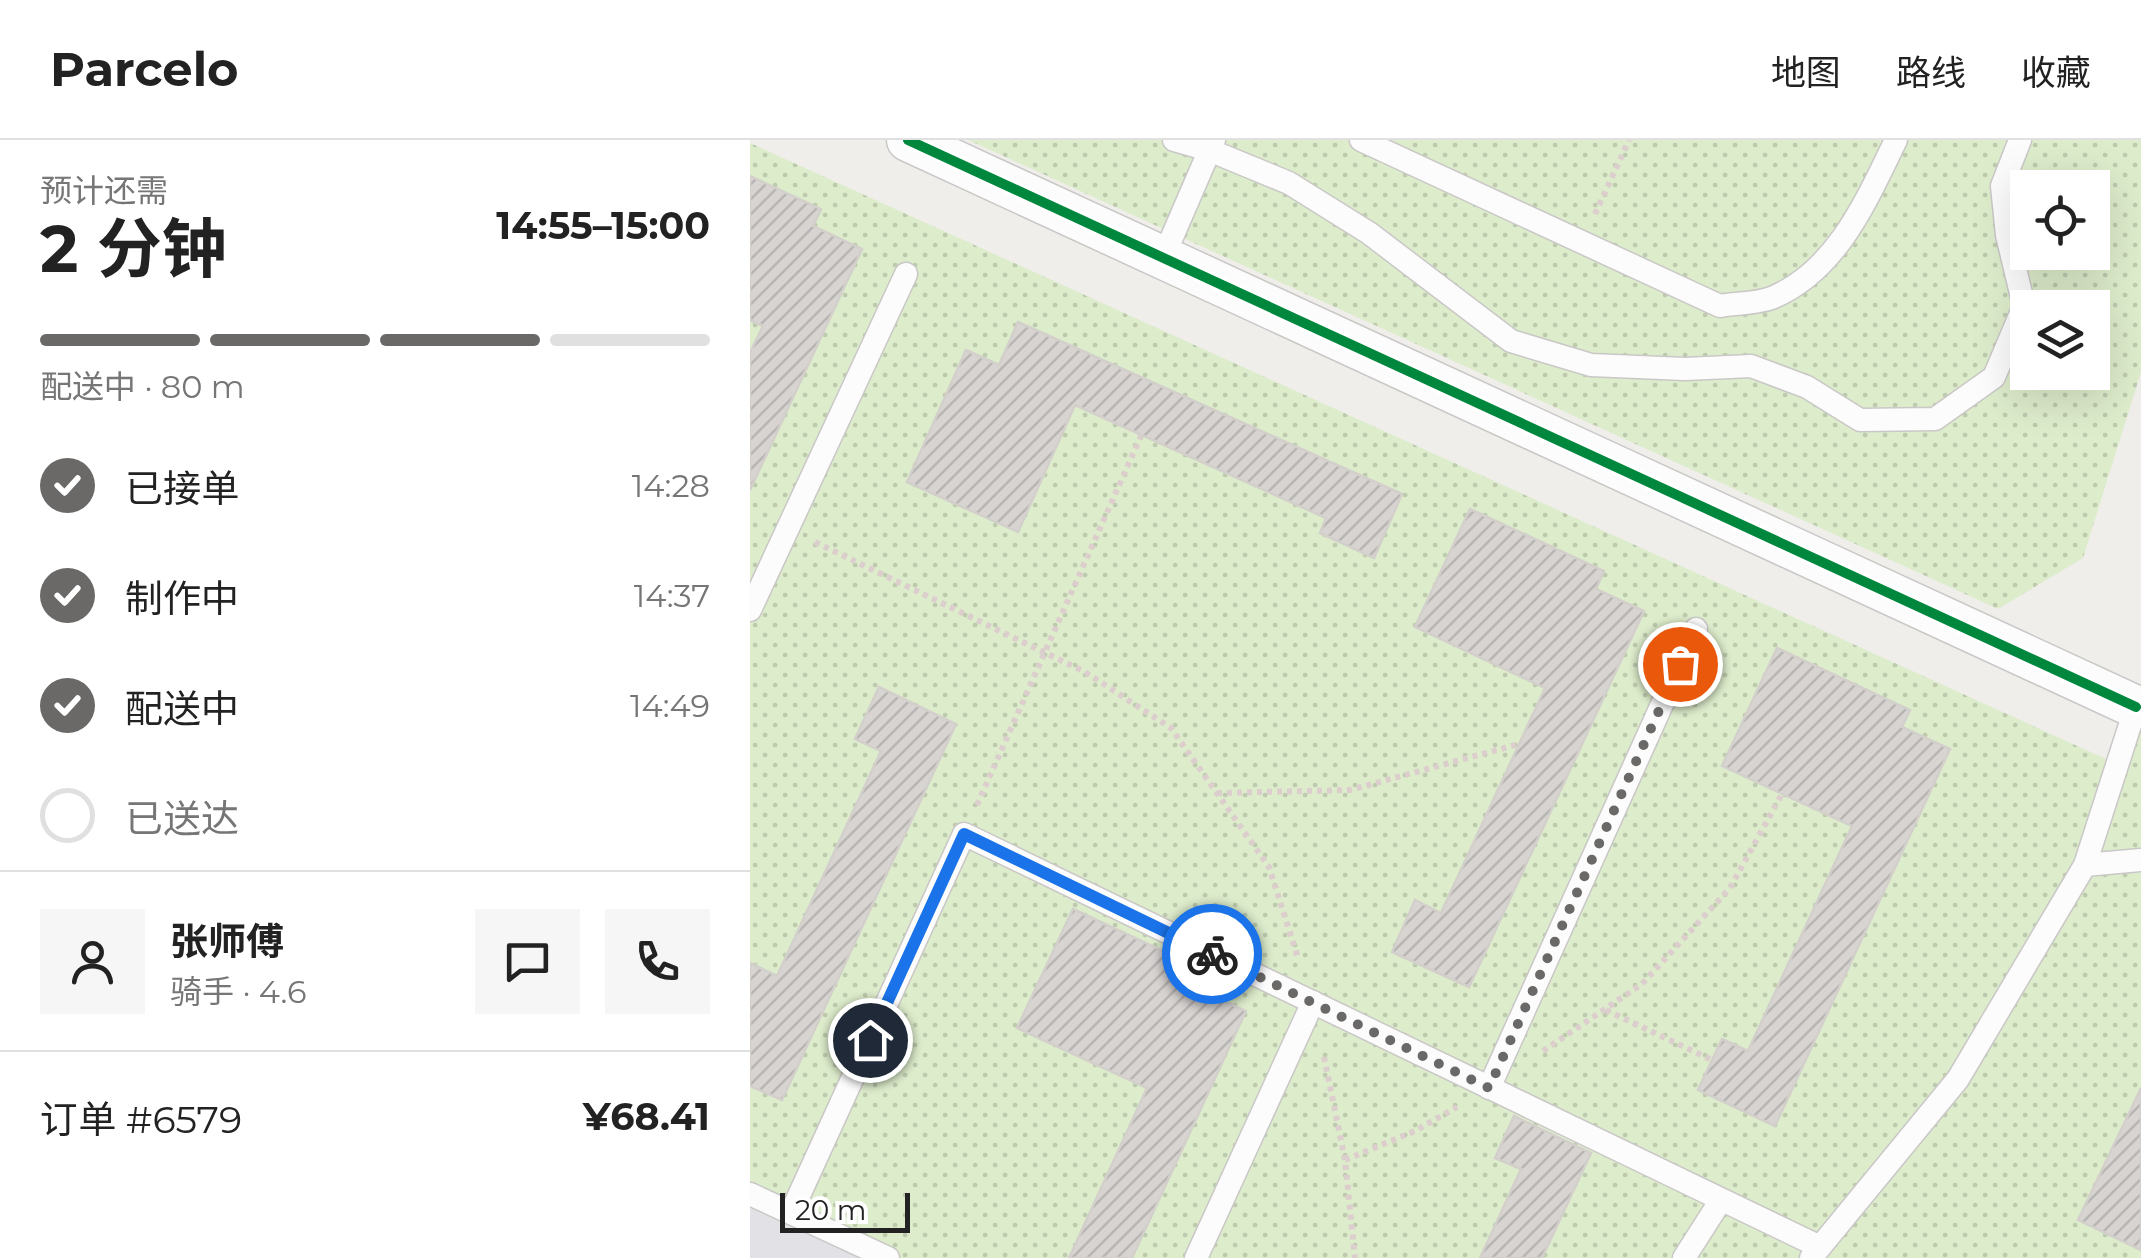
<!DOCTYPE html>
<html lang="zh">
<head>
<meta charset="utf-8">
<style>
	:root { --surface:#fff; --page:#f6f6f6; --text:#222; --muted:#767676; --line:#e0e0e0; --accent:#6a6968 }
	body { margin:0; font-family:Montserrat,"Noto Sans SC",sans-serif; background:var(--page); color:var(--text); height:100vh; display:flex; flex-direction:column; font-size:38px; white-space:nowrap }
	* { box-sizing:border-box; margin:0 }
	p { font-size:32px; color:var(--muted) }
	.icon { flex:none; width:55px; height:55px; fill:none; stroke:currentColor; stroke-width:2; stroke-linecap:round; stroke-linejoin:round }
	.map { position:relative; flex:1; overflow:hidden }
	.panel { display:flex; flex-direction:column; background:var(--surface); width:750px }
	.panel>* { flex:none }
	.tools { position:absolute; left:1260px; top:30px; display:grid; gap:20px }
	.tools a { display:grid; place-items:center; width:100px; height:100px; border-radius:0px; background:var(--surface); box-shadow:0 10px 40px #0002; font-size:50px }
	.scale { position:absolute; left:30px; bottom:25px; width:130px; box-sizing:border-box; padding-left:10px; border:5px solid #222; border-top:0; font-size:28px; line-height:35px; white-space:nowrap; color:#222; -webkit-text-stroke:8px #fff; paint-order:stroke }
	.pin { position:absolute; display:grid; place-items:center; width:85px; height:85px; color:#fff; margin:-42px; border:5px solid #fff; border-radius:50%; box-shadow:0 2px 10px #0007 }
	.courier { position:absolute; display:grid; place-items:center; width:100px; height:100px; margin:-50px; border:8px solid #1a73e8; border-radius:50%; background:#fff; color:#222; box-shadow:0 2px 12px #0007 }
	.head em { font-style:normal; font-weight:700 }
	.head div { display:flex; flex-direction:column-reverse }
	.head { display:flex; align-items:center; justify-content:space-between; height:170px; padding:0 40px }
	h1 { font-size:65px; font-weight:700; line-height:75px }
	.bar { display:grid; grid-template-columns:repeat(4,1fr); gap:15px 10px; align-content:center; height:120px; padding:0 40px }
	.bar i { height:12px; border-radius:8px; background:var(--line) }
	.bar .current { background:var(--accent) }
	.bar p { grid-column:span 4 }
	.line { display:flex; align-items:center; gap:25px; padding:0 40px; border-top:2px solid var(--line) }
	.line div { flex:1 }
	.round { display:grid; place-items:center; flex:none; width:105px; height:105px; border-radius:0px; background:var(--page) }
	ol { padding:0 40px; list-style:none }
	li { display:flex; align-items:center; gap:30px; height:110px }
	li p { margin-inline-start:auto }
	li .icon { padding:10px; border-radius:50%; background:var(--accent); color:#fff; stroke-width:4 }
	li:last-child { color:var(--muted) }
	li i { width:55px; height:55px; border:5px solid var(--line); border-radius:50% }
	header { display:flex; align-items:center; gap:60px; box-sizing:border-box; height:140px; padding:0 50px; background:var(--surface); border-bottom:2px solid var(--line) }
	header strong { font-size:48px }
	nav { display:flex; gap:55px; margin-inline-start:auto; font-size:35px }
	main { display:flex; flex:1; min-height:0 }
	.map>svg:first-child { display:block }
</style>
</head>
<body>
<header>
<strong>Parcelo</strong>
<nav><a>地图</a><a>路线</a><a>收藏</a></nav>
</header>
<main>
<section class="panel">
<div class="head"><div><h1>2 分钟</h1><p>预计还需</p></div><em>14:55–15:00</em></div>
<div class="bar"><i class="current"></i><i class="current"></i><i class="current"></i><i></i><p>配送中 · 80 m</p></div>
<ol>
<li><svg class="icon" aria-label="check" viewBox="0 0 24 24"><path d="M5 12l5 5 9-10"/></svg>已接单<p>14:28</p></li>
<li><svg class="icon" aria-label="check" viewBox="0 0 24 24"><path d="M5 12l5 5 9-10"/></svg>制作中<p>14:37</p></li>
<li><svg class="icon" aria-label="check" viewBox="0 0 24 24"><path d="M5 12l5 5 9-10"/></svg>配送中<p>14:49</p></li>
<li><i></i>已送达</li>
</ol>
<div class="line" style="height:180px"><a class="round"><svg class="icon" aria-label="person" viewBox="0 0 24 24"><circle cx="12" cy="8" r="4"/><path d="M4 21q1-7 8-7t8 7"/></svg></a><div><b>张师傅</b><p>骑手 · 4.6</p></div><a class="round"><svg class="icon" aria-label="chat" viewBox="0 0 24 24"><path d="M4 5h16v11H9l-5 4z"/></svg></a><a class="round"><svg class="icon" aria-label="phone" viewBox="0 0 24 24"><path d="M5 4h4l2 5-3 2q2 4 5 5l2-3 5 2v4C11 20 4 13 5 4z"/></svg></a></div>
<div class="line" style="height:130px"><div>订单 #6579</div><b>¥68.41</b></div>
</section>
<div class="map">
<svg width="1391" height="1118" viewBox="0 0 1391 1118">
	<defs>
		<pattern id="grass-dots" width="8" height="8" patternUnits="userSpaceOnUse" patternTransform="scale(2.5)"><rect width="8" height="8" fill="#ddeccb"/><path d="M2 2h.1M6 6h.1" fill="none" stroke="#bdcaae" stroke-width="1.8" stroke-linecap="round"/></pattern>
		<pattern id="building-hatch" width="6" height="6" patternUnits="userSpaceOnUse" patternTransform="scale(2.5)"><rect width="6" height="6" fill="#d7d4d2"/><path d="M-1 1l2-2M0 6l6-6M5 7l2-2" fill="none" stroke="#b8b6b4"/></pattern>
	</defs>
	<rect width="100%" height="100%" fill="#f0eeeb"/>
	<!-- grass -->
	<g fill="url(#grass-dots)" fill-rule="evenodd">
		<path d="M218,0H1391V232L1333,418L1248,469ZM1278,48H1342V112H1278ZM1278,168H1342V232H1278Z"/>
		<polygon points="0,3 1367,624 1391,569 1391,1118 0,1118"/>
	</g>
	<!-- plaza -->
	<polygon fill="#e2e1e5" points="0,1054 138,1118 0,1118"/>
	<!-- building -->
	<g fill="url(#building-hatch)" stroke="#d3d0cc" stroke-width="2.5">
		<polygon points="0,36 71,69 63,86 112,109 0,350 0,213 13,186 0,180"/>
		<polygon points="268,182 652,354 624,418 570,393 576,378 325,265 268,392 157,342 216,210 249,225"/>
		<polygon points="720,369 854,431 846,449 894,471 719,847 642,812 665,760 691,773 795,548 665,487"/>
		<polygon points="1027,508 1160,570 1152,587 1200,609 1025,986 948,950 972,899 998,911 1102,686 972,626"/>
		<polygon points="129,547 206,584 32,960 0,946 0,823 27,836 131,611 105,599"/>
		<polygon points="323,769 456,831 448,849 496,871 382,1118 319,1118 397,948 267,888"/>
		<polygon points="1391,948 1391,1110 1328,1080"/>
		<polygon points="764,976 841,1013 792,1118 730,1118 771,1029 745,1018"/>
	</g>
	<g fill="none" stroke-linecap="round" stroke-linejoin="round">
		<defs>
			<g id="service">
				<polyline points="424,0 459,10 539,43 619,93 761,201 841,225 935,229 1001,226 1057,247 1110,280 1185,279 1244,237 1274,166 1257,95 1252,46 1270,0"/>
				<path d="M611,0L970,166C986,163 1008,164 1024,157C1088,129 1117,59 1146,0"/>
				<polyline points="413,118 464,0"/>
				<polyline points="0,470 156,134"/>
				<polyline points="1335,725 1391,720"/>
				<polyline points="739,948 946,489"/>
				<polyline points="0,1054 138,1118"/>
				<polyline points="41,1073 214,694 1070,1107"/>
				<polyline points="446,1118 563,862"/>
				<polyline points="934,1118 971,1060"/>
				<polyline points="1061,1118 1208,939 1335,725 1389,557"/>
			</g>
			<polyline id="minor" points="158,0 1386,567"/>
		</defs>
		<!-- service casing -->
		<use href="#service" stroke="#c9c8c7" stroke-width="25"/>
		<!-- minor casing -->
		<use href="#minor" stroke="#c9c8c7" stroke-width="45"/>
		<!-- path -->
		<g stroke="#dccecd" stroke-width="6" stroke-dasharray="5 5" stroke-linecap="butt">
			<polyline points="845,74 879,0"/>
			<polyline points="65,402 335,532 421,588 519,727 548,818"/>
			<polyline points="467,653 600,650 769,604"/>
			<polyline points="227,665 391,296"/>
			<polyline points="856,870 962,920"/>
			<polyline points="793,911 892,844 980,748 1032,654"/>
			<polyline points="574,917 595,1020 605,1118"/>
			<polyline points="595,1020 665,991 707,967"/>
		</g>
		<!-- service -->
		<use href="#service" stroke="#fdfcfc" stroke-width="22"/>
		<!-- minor -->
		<use href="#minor" stroke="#fdfcfc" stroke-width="42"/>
		<defs>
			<polyline id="cycleway" points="158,0 1386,567"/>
		</defs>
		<!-- cycleway casing -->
		<use href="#cycleway" stroke="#fff" stroke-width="16"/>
		<!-- cycleway -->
		<use href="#cycleway" stroke="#00873e" stroke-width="10"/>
	</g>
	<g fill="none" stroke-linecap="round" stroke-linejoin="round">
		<!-- done -->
		<polyline stroke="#6a6968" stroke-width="10" stroke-dasharray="0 18" points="462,814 739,948 930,524"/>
		<!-- route -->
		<polyline stroke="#1a73e8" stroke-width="12" points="120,900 214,694 462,814"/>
	</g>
</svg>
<div class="tools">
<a><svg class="icon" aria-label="locate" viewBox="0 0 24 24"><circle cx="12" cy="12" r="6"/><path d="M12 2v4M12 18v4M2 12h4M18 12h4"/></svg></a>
<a><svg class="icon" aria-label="layers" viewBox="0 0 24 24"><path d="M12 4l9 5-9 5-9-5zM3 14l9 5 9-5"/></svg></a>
</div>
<div class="scale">20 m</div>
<div class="pin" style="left:930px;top:524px;background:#ea580c"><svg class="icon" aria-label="bag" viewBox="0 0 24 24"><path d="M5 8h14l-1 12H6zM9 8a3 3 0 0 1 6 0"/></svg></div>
<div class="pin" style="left:120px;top:900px;background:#1f2937"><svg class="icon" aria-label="home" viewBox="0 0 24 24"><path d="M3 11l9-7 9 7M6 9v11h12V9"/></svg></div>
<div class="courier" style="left:462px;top:814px"><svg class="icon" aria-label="bike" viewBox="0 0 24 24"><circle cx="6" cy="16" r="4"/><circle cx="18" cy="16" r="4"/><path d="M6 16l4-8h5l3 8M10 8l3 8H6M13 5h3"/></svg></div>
</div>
</main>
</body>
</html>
